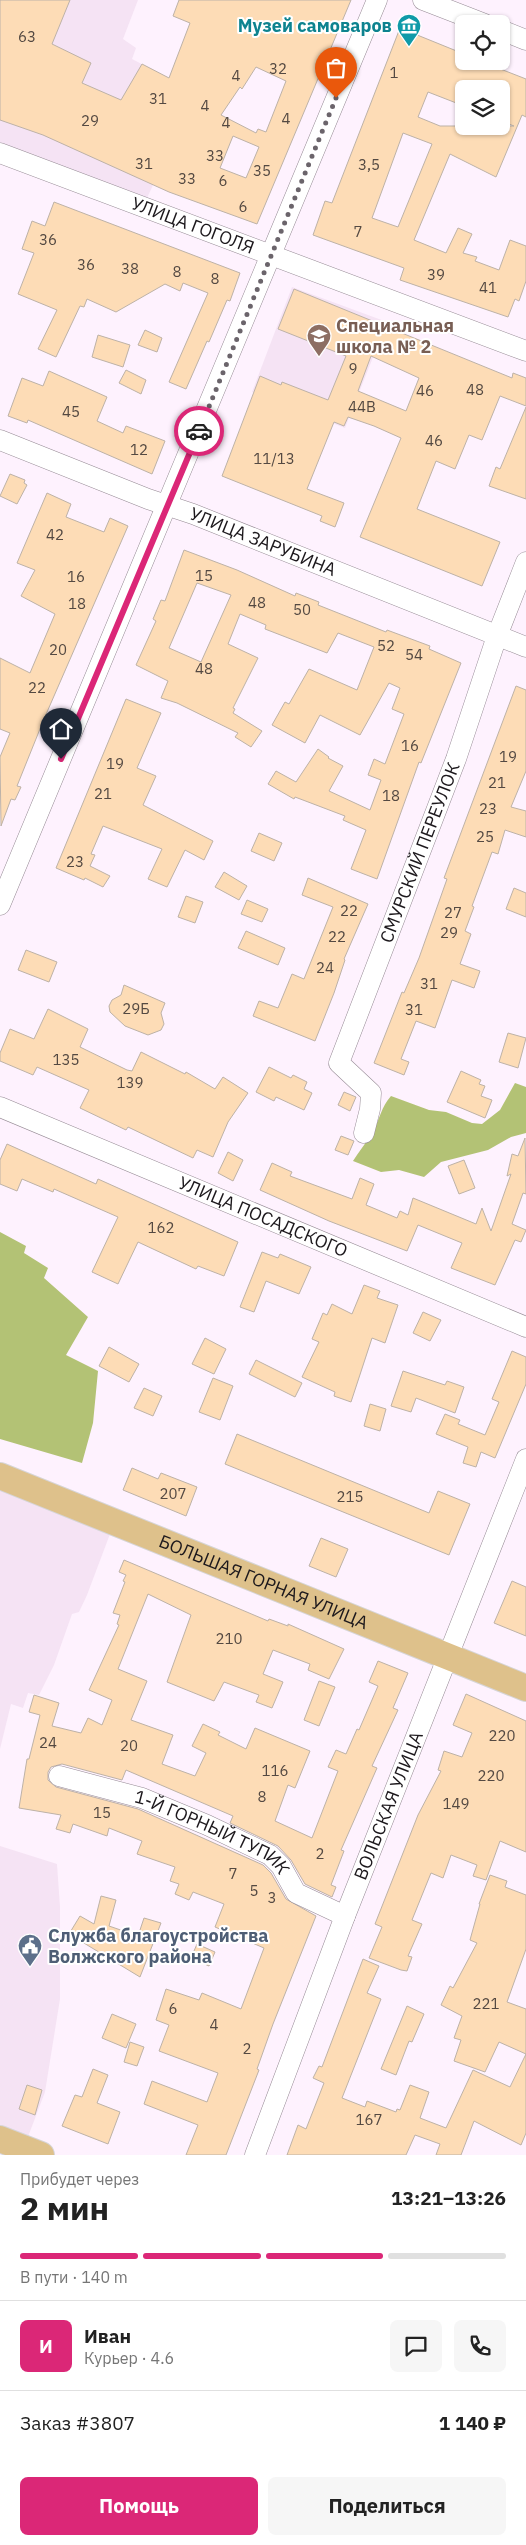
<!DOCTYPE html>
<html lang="ru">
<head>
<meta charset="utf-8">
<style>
	:root { --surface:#fff; --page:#f6f6f6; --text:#222; --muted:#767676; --line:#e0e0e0; --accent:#db2777 }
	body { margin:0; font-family:"IBM Plex Sans",sans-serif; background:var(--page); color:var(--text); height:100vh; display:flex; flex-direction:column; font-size:19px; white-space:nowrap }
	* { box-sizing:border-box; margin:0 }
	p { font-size:16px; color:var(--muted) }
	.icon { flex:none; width:28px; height:28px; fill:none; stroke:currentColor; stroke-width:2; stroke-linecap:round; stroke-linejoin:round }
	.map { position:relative; height:2155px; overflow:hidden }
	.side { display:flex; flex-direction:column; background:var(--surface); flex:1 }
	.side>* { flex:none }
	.fabs { position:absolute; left:455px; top:15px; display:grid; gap:10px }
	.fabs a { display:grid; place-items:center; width:55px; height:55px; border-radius:8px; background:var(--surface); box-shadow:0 1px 4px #0004; font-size:25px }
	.pin { position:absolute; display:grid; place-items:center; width:42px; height:42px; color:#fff; margin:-51px -21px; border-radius:50% 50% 50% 0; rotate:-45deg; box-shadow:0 0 5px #0007 }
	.pin .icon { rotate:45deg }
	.courier { position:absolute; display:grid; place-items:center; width:50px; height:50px; margin:-25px; border:4px solid #db2777; border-radius:50%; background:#fff; color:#222; box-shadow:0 1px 6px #0007 }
	.head em { font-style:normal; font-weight:700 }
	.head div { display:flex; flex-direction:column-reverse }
	.head { display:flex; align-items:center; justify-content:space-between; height:85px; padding:0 20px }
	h1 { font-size:32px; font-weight:700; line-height:38px }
	.bar { display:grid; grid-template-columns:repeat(4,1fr); gap:8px 5px; align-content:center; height:60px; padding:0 20px }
	.bar i { height:6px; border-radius:4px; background:var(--line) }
	.bar .current { background:var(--accent) }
	.bar p { grid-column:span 4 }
	.line { display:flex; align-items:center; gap:12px; padding:0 20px; border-top:1px solid var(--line) }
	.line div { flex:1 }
	.round { display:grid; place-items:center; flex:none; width:52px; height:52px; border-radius:8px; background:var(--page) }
	.cta { display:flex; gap:10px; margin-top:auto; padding:10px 20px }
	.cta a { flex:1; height:58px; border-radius:8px; background:var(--accent); color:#fff; font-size:20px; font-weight:700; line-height:58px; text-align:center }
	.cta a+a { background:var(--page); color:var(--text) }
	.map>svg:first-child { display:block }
</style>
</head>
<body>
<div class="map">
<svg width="526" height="2155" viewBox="0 0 526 2155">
	<rect width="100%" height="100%" fill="#fef2fe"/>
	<!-- built -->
	<g fill="#f5e3f4">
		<polygon points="0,0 138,0 123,39 136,48 132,59 169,78 186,35 185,117 146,200 0,142"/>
		<polygon points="292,287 387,322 345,428 252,392"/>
		<polygon points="0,1490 110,1534 87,1595 79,1612 72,1614 54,1665 39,1695 28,1693 23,1708 11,1704 0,1749"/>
		<polygon points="0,1846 57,1864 60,1907 60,1999 45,2092 26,2142 0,2131"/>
	</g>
	<!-- forest -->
	<g fill="#b3c275">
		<path d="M515,1083L526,1087V1133L511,1137L488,1150L441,1162L424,1177L399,1170L381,1172L353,1161C359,1151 367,1142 373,1131C380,1119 381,1107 391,1096L429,1110L446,1112L472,1123L482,1124L500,1110Z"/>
		<polygon points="0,1232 26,1246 24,1253 48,1268 44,1278 88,1317 66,1355 98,1371 93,1423 82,1463 0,1439"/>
	</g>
	<!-- building -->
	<g fill="#fddcb6" stroke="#bdb2a7" fill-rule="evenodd">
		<path d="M0,0H70L52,44L91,63L82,83L121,100L142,64L169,78L190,23L173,16L179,0H351L257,224L169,192L43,135L0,120ZM256,67L286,81L266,132L258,129L256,133L221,115L240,87L242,89ZM233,136L259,147L246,178L220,168Z"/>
		<path d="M400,28L464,54V61H480L526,79V117L522,115L496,177L450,154L414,240L446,253L458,228L472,234L463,253L477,257L475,261L499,270L510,240L526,246V281L519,301L515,299L508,317L400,280L404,268L313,235L325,201L332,203ZM464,89H501V121L514,126H440L418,117L428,92L464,106ZM403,133L432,144L398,227L372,218Z"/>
		<polygon points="54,202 240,273 230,301 227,300 209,342 207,341 186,389 169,382 208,293 183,283 180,291 165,284 116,312 87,299 84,307 80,306 56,357 38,349 57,310 18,294 34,253 22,249 32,221 45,226"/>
		<path d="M294,289L512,378L513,373L526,378V406L500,396L482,440L469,435L455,469L436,461L417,509L500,542L482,586L360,537L401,438L374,426L348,417L344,426L334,422L307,489L344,503L335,527L320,521L322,516L222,476L260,376L281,385L282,382L328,400L346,356L278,329ZM371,356L419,378L406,411L358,391Z"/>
		<polygon points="145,330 162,338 157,352 138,345"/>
		<polygon points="98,335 130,345 123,367 92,357"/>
		<polygon points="126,370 146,380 141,394 119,383"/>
		<polygon points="49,371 107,397 97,421 123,433 126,426 165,441 152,474 28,420 27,423 8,416 22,378 43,386"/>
		<polygon points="526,407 526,499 489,486 496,467 500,469"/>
		<polygon points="10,474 25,480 24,483 27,485 17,504 0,496"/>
		<polygon points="47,493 71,504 66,517 104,532 110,518 128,526 44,719 17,786 21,787 15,800 11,799 1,826 0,757 10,733 0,729 0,658 30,673 55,614 21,596 35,570 17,563"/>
		<path d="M184,550L237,570L295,596L296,593L319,602L318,605L386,632L387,630L430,646L429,649L461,663L421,763L419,762L377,879L351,869L366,830L343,820L345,816L295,797L294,799L268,784L276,771L296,782L318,749L329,757L328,758L343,766L329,791L370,810L381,780L368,775L374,759L385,764L404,714L392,709L400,688L389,683L360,735L320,715L305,743L272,725L285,702L289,704L309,669L357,690L374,647L338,633L327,653L265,629L266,625L240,614L228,644L258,658L233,708L235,709L233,713L262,731L251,747L235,737L238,733L177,703L161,698L168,681L136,665L156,621L153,619L161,600L165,601ZM197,583L231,595L201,662L169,648Z"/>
		<polygon points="516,686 526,690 526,771 511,807 526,811 526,837 505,830 498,854 492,852 472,906 474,907 465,931 471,934 460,964 480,971 474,988 452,980 435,1028 416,1021 401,1059 409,1062 404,1075 374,1063 402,992 404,993 419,958 447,879 444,878"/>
		<polygon points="126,699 161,713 137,768 156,776 143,805 213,841 204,860 185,850 167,887 148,879 162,849 103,826 91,854 95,855 90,866 110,876 103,887 85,878 84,880 56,868"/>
		<polygon points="259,833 282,843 274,861 251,851"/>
		<polygon points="224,872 247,886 239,900 215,887"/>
		<polygon points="308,878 368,904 344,959 345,960 334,993 315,1041 253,1016 259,1001 278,1008 292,974 304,979 333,907 302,895"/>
		<polygon points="514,888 526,893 526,917 506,909"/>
		<polygon points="186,896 203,902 195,923 178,917"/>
		<polygon points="247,900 268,909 262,922 241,914"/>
		<polygon points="246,931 285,948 278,965 238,948"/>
		<polygon points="26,950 57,962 49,982 18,970"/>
		<polygon points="124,985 165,1003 161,1013 164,1024 161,1030 148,1035 125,1026 110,1012 109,1006 112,1000 121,995"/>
		<polygon points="48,1009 88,1029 80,1047 127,1070 132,1071 141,1052 185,1074 186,1072 215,1089 223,1077 248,1093 228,1122 213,1157 197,1150 193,1158 128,1127 126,1130 80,1108 89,1090 37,1067 33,1075 0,1061 0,1053 10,1029 34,1039"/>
		<polygon points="508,1033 526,1038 518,1068 499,1062"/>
		<polygon points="269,1067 291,1078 293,1075 307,1082 304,1089 312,1093 304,1110 276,1097 274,1101 256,1092"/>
		<polygon points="461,1071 481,1080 479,1084 485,1086 481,1096 492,1100 485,1118 447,1102"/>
		<polygon points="344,1092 356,1097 350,1111 338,1105"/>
		<polygon points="341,1136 354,1141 348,1155 335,1150"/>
		<polygon points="525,1138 526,1194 523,1193 512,1224 526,1230 521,1242 515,1240 495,1285 451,1268 462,1243 418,1225 407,1251 329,1221 260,1190 272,1163 292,1172 290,1176 352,1199 360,1178 374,1184 366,1205 397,1218 400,1211 408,1215 413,1198 476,1224 482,1208 491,1231 511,1174 507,1176 512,1154 518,1156"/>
		<polygon points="7,1144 96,1184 98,1179 238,1242 224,1276 198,1266 196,1269 138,1242 118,1284 92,1272 118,1217 54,1189 53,1192 22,1179 17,1191 0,1184 0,1160"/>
		<polygon points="228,1152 243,1160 233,1181 218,1173"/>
		<polygon points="464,1160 475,1188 459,1194 448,1166"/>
		<polygon points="262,1252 278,1258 280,1254 311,1267 299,1294 266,1281 254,1312 240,1307"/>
		<polygon points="364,1285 380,1291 377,1298 398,1305 385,1343 372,1338 351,1402 334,1396 335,1392 302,1377 319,1342 312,1339 323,1313 327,1315 332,1304 352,1314"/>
		<polygon points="423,1312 441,1320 430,1341 413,1333"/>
		<polygon points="205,1338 226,1349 214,1374 192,1364"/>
		<polygon points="109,1347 139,1364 129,1382 99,1366"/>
		<polygon points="512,1351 526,1357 526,1384 495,1458 481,1452 476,1467 463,1463 468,1447 436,1434 445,1414 460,1420 458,1424 485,1435 499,1402 492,1399"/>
		<polygon points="256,1360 302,1383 295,1397 249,1374"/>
		<polygon points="403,1371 445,1385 447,1381 464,1387 455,1413 416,1398 411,1412 391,1406"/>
		<polygon points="213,1378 233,1386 220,1420 199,1412"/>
		<polygon points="144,1388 162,1396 153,1416 134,1408"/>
		<polygon points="370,1404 386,1409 380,1431 364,1426"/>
		<polygon points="237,1434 429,1513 438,1491 470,1504 449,1555 225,1464"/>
		<polygon points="132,1468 158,1479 161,1473 197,1487 186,1516 123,1490"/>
		<polygon points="321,1538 348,1549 336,1577 309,1566"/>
		<polygon points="124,1560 268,1621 269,1619 288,1626 288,1624 344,1649 329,1679 308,1670 310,1664 273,1650 263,1674 283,1682 272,1708 256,1702 259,1695 224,1682 214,1701 167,1682 191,1615 148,1594 118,1669 147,1681 131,1720 173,1735 162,1764 195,1776 206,1753 192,1746 203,1724 220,1732 218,1735 246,1749 255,1728 310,1751 295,1788 288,1785 275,1821 312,1838 338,1771 328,1767 336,1750 346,1754 357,1729 359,1730 378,1686 369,1682 378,1661 408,1673 393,1708 398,1710 372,1766 377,1768 341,1850 344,1851 331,1885 336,1887 332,1897 305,1884 291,1860 278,1846 230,1823 233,1816 126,1770 122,1780 62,1764 51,1767 48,1772 48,1780 56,1787 138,1809 263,1865 271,1873 286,1899 316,1916 273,2024 257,2069 259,2070 226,2155 186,2155 198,2125 144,2104 152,2081 207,2102 218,2073 159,2051 169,2025 156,2020 166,1989 199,2000 202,1993 241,2009 264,1948 215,1927 224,1904 193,1892 189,1900 175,1894 179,1884 170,1881 175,1867 137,1854 142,1841 109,1828 107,1836 73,1824 70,1833 56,1829 61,1815 19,1808 27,1759 29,1759 40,1715 29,1712 34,1695 59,1703 52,1726 81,1733 88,1718 102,1725 112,1700 89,1690 119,1625 117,1624 120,1615 113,1613 125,1582 123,1581 126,1575 119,1572"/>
		<polygon points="512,1581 526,1587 526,1636 494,1623"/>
		<polygon points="319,1681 335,1687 319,1726 304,1720"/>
		<polygon points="466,1694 526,1721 526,1852 500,1841 486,1880 473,1876 477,1865 451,1855 443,1878 431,1873 412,1920 422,1924 408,1956 412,1957 407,1971 401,1970 369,1958 382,1927 375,1924 418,1815 441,1771 438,1770 444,1751 462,1757 472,1733 453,1725"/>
		<polygon points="490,1875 507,1881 505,1887 526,1895 526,1949 507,2002 526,2009 526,2054 499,2042 485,2072 454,2061 461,2040 454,2038 462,2016 441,2005 450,1986 453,1988 477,1943 470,1940 480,1904 479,1904"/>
		<polygon points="101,1896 116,1900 109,1926 138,1936 144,1918 161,1923 140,1977 69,1934 80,1916 94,1924"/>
		<polygon points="197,1944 215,1952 209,1966 191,1958"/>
		<polygon points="363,1959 379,1966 367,1993 381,1999 342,2098 365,2107 367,2101 396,2112 397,2109 400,2110 410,2085 429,2092 420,2118 446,2128 473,2070 510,2087 526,2054 526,2133 521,2145 474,2121 461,2155 436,2155 440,2144 415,2135 406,2155 287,2155 298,2125 306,2129 324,2083 313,2078 319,2066 322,2067"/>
		<polygon points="407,2006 424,2014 412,2042 409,2041 396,2075 381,2069"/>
		<polygon points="112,2014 136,2024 126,2048 102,2038"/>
		<polygon points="130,2042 144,2047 137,2066 124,2062"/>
		<polygon points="93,2069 108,2075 97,2103 120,2112 108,2144 62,2126 75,2095 82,2097"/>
		<polygon points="27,2085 42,2090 35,2115 19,2109"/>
	</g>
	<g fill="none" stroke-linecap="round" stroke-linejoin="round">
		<defs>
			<g id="minor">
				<polyline points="423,0 485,24"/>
				<polyline points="501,30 526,40"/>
				<path id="s1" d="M0,153L526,351"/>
				<path id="s2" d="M0,440L148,499L193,514L526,647"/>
				<polyline points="0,905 377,0"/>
				<path id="s3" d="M0,1107L526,1327"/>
				<path id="s4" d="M364,1133L370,1109L371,1093L339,1063L456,759L497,636L526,562"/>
				<path id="s5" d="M59,1776L142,1798L207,1825L270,1855L281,1866L296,1893L345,1916"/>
				<path id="s6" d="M255,2155L345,1916L526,1459"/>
			</g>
			<g id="major">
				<path id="s7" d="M0,1476L526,1688"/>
				<polyline points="0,2139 41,2155"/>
			</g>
		</defs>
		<!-- minor casing -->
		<use href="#minor" stroke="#968b95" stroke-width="21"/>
		<!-- major casing -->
		<use href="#major" stroke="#d6d5d6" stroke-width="28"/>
		<!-- minor -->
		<use href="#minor" stroke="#fff" stroke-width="20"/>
		<!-- major -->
		<use href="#major" stroke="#dec18b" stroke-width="26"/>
	</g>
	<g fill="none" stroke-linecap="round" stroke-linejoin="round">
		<!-- done -->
		<polyline stroke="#6b646b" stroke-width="5" stroke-dasharray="0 9" points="199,431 336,98"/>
		<!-- route -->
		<polyline stroke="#db2777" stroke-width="6" points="61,759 199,431"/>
	</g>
	<!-- icons -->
	<defs>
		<symbol id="museum-pin" viewBox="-11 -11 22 30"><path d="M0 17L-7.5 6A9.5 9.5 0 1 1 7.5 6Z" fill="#0f9aa8" stroke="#fff"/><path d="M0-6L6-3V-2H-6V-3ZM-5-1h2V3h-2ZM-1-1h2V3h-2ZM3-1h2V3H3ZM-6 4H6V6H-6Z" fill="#fff"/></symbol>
		<symbol id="school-pin" viewBox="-11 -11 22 30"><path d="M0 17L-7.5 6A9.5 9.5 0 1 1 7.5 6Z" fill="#8d6e63" stroke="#fff"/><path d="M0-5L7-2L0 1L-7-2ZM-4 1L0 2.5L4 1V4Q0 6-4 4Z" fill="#fff"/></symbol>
		<symbol id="civic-pin" viewBox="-11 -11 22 30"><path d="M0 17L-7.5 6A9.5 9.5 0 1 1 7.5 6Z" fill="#5c6f8a" stroke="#fff"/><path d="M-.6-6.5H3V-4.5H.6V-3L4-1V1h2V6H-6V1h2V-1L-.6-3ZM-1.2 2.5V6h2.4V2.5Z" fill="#fff"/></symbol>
	</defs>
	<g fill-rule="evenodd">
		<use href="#museum-pin" x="395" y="12" width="28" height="38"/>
		<use href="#school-pin" x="305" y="322" width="28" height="38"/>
		<use href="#civic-pin" x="16" y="1932" width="28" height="38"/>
	</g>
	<g text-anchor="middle" stroke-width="4" stroke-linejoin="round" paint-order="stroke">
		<!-- number labels -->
		<g font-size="15" fill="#544942">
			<text x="27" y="42">63</text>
			<text x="278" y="74">32</text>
			<text x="394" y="78">1</text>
			<text x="236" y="81">4</text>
			<text x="158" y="104">31</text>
			<text x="205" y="111">4</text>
			<text x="286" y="124">4</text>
			<text x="90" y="126">29</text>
			<text x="226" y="128">4</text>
			<text x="215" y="161">33</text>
			<text x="144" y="169">31</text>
			<text x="369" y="170">3,5</text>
			<text x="262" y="176">35</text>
			<text x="187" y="184">33</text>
			<text x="223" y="186">6</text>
			<text x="243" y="212">6</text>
			<text x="358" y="237">7</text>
			<text x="48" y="245">36</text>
			<text x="86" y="270">36</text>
			<text x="130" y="274">38</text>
			<text x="177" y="277">8</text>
			<text x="436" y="280">39</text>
			<text x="215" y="284">8</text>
			<text x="488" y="293">41</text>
			<text x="353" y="374">9</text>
			<text x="475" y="395">48</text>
			<text x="425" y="396">46</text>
			<text x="362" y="412">44В</text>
			<text x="71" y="417">45</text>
			<text x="434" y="446">46</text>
			<text x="139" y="455">12</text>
			<text x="274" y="464">11/13</text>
			<text x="55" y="540">42</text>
			<text x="204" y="581">15</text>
			<text x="76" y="582">16</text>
			<text x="257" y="608">48</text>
			<text x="77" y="609">18</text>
			<text x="302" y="615">50</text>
			<text x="386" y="651">52</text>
			<text x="58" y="655">20</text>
			<text x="414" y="660">54</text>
			<text x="204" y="674">48</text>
			<text x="37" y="693">22</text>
			<text x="410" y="751">16</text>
			<text x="508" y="762">19</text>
			<text x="115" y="769">19</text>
			<text x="497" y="788">21</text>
			<text x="103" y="799">21</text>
			<text x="391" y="801">18</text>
			<text x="488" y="814">23</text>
			<text x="485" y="842">25</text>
			<text x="75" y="867">23</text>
			<text x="349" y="916">22</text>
			<text x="453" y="918">27</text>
			<text x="449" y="938">29</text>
			<text x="337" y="942">22</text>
			<text x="325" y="973">24</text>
			<text x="429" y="989">31</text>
			<text x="136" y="1014">29Б</text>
			<text x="414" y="1015">31</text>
			<text x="66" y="1065">135</text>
			<text x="130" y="1088">139</text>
			<text x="161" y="1233">162</text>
			<text x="173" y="1499">207</text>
			<text x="350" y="1502">215</text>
			<text x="229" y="1644">210</text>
			<text x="502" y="1741">220</text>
			<text x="48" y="1748">24</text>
			<text x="129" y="1751">20</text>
			<text x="275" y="1776">116</text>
			<text x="491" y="1781">220</text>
			<text x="262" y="1802">8</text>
			<text x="456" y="1809">149</text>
			<text x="102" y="1818">15</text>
			<text x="320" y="1859">2</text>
			<text x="233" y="1879">7</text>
			<text x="254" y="1896">5</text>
			<text x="272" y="1903">3</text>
			<text x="486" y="2009">221</text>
			<text x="173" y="2014">6</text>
			<text x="214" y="2030">4</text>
			<text x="247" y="2054">2</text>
			<text x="369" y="2125">167</text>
		</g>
		<!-- culture labels -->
		<g font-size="18" font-weight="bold" fill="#0d838f" stroke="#fff" text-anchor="end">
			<text x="392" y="32">Музей самоваров</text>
		</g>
		<!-- street labels -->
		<g font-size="18" fill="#1c181c" stroke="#fff">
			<text dy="6" stroke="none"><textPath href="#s1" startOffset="206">УЛИЦА ГОГОЛЯ</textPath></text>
			<text dy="6" stroke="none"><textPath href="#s2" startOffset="282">УЛИЦА ЗАРУБИНА</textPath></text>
			<text dy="6" stroke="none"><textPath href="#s4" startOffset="310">СМУРСКИЙ ПЕРЕУЛОК</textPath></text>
			<text dy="6" stroke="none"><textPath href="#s3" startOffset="285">УЛИЦА ПОСАДСКОГО</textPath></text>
			<text dy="6" stroke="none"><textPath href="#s7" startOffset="284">БОЛЬШАЯ ГОРНАЯ УЛИЦА</textPath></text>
			<text dy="6" stroke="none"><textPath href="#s6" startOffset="374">ВОЛЬСКАЯ УЛИЦА</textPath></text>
			<text dy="6" stroke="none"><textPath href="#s5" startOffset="164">1-Й ГОРНЫЙ ТУПИК</textPath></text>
		</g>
		<!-- education labels -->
		<g font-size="18" font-weight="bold" fill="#785e54" stroke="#fff" text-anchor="start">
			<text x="336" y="332">Специальная<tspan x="336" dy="21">школа № 2</tspan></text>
		</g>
		<!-- service labels -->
		<g font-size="18" font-weight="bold" fill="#4e5e75" stroke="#fff" text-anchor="start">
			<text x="48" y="1942">Служба благоустройства<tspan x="48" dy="21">Волжского района</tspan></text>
		</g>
	</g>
</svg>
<div class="fabs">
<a><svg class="icon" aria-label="locate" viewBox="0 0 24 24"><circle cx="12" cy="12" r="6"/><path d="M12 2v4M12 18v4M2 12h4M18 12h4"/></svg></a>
<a><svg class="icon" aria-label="layers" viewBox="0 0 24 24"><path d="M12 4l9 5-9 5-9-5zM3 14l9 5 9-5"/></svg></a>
</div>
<div class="pin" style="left:336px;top:98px;background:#ea580c"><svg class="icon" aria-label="bag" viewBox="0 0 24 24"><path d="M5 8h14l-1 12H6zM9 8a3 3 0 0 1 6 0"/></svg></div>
<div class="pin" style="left:61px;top:759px;background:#1f2937"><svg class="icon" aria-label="home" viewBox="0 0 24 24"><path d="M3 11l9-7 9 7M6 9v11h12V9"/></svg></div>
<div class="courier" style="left:199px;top:431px"><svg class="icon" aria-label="car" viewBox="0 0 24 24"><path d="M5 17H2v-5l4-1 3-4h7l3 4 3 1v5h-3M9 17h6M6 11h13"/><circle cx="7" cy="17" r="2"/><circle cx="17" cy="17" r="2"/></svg></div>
</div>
<section class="side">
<div class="head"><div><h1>2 мин</h1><p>Прибудет через</p></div><em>13:21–13:26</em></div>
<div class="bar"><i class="current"></i><i class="current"></i><i class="current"></i><i></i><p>В пути · 140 m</p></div>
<div class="line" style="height:90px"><b class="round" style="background:var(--accent);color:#fff">И</b><div><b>Иван</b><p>Курьер · 4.6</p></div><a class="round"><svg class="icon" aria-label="chat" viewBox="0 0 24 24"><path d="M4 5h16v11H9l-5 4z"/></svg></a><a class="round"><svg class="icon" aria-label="phone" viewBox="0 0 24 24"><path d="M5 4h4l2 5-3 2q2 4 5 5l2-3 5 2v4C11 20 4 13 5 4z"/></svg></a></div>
<div class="line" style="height:65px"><div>Заказ #3807</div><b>1 140 ₽</b></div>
<div class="cta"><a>Помощь</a><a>Поделиться</a></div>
</section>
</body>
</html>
